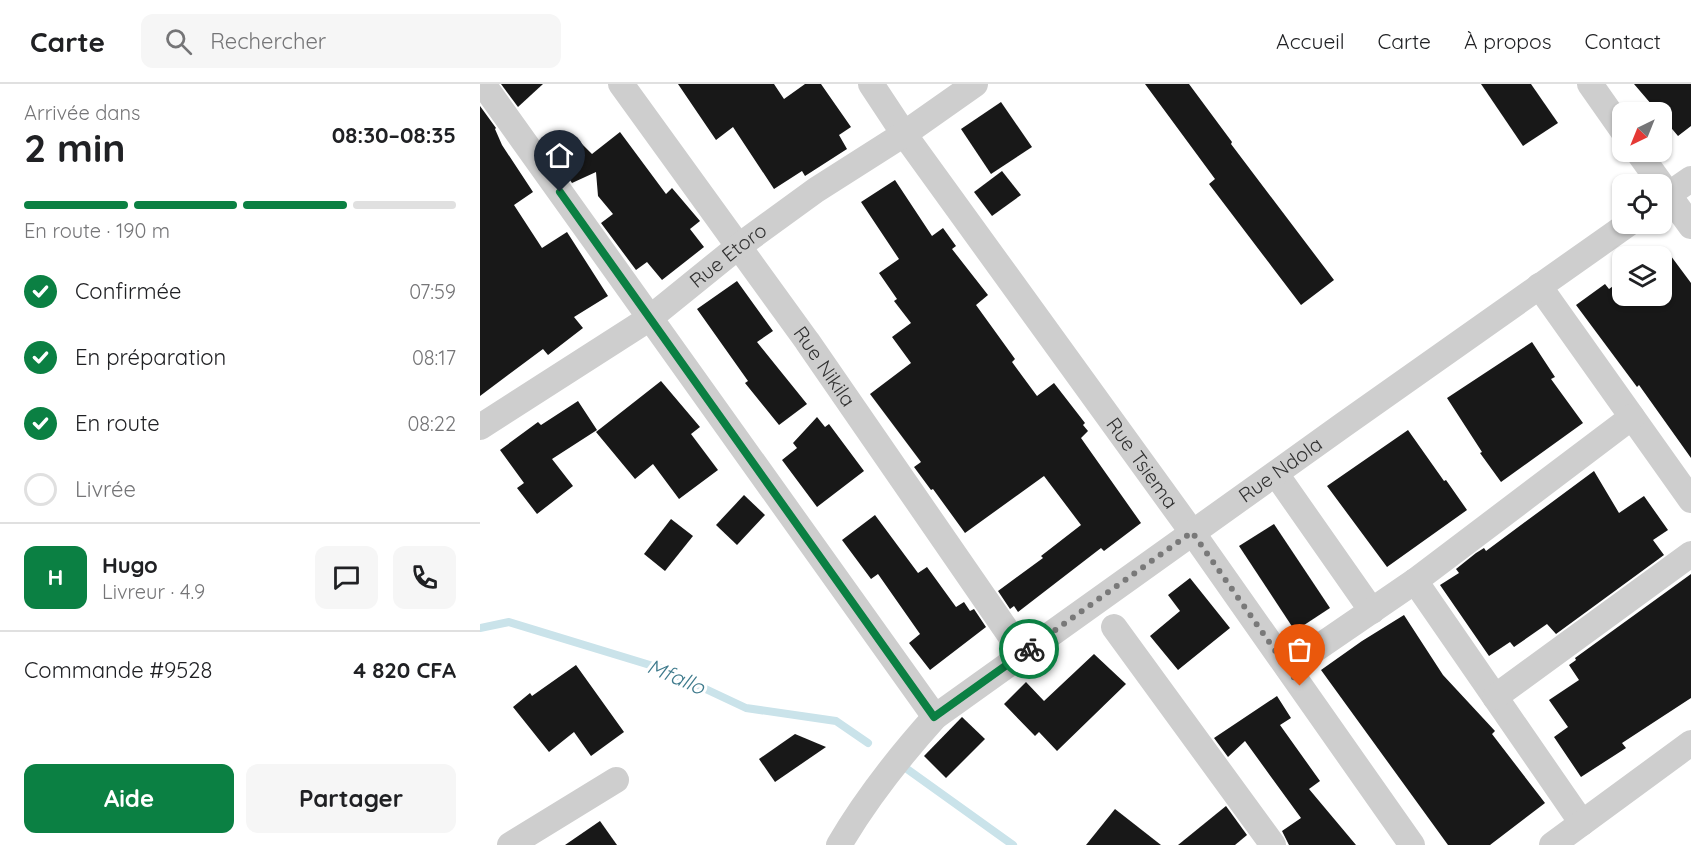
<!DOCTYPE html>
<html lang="fr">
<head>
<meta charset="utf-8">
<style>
	:root { --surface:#fff; --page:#f6f6f6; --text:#202124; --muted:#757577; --line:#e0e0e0; --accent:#0b8043 }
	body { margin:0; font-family:Quicksand,sans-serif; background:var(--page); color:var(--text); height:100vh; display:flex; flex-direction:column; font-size:22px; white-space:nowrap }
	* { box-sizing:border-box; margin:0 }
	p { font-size:20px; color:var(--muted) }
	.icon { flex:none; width:33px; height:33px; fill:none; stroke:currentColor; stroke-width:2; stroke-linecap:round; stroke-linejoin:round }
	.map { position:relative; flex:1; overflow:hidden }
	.details { display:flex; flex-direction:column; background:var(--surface); width:480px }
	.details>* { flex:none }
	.needle { width:39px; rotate:223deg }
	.buttons { position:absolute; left:1132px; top:18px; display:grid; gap:12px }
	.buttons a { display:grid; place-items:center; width:60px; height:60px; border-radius:12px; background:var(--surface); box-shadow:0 2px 4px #0004; font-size:30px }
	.pin { position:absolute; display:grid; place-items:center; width:51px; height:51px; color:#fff; margin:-62px -26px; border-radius:50% 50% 50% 0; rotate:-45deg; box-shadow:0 0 6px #0007 }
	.pin .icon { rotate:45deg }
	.courier { position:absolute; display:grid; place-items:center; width:60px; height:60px; margin:-30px; border:4px solid #0b8043; border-radius:50%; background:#fff; color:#222; box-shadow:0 2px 8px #0007 }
	.headline em { font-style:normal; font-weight:700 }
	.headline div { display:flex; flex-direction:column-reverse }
	.headline { display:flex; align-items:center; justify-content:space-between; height:102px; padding:0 24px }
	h1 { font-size:39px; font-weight:700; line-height:45px }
	.bar { display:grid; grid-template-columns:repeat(4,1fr); gap:9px 6px; align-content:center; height:72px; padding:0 24px }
	.bar i { height:8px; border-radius:4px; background:var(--line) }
	.bar .selected { background:var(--accent) }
	.bar p { grid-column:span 4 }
	.line { display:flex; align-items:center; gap:15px; padding:0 24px; border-top:2px solid var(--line) }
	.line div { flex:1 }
	.round { display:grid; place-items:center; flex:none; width:63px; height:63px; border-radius:12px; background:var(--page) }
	ol { padding:0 24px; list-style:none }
	li { display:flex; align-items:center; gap:18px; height:66px }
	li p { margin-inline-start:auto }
	li .icon { padding:6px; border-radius:50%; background:var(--accent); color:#fff; stroke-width:4 }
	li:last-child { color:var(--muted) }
	li i { width:33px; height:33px; border:3px solid var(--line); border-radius:50% }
	.button { display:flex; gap:12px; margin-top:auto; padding:12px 24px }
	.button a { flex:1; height:69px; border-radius:12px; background:var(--accent); color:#fff; font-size:24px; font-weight:700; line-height:69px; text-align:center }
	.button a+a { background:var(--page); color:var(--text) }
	header { display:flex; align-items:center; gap:36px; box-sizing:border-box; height:84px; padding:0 30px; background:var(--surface); border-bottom:2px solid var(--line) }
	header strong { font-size:28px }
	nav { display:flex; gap:33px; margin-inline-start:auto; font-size:21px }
	.search { width:420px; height:54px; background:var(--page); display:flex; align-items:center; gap:15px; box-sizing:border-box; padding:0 21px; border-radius:12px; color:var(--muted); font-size:22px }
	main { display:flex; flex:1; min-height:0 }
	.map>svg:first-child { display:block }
</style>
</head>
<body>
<header>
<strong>Carte</strong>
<div class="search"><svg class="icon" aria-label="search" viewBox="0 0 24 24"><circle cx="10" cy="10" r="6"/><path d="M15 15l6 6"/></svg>Rechercher</div>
<nav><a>Accueil</a><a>Carte</a><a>À propos</a><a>Contact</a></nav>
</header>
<main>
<section class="details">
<div class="headline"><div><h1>2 min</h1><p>Arrivée dans</p></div><em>08:30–08:35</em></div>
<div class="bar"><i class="selected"></i><i class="selected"></i><i class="selected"></i><i></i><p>En route · 190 m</p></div>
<ol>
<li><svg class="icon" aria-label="check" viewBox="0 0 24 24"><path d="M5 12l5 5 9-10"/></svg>Confirmée<p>07:59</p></li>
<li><svg class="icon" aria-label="check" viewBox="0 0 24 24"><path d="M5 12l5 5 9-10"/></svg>En préparation<p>08:17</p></li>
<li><svg class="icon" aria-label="check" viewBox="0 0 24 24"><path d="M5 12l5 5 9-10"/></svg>En route<p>08:22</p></li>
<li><i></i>Livrée</li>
</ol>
<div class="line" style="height:108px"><b class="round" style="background:var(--accent);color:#fff">H</b><div><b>Hugo</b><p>Livreur · 4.9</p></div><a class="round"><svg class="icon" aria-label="chat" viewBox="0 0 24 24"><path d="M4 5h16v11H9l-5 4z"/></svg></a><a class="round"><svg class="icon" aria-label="phone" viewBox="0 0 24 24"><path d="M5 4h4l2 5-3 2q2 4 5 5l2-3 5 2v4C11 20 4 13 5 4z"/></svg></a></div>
<div class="line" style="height:78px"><div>Commande #9528</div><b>4 820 CFA</b></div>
<div class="button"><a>Aide</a><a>Partager</a></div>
</section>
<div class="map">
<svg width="1211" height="761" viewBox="0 0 1211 761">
	<rect width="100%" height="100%" fill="#fff"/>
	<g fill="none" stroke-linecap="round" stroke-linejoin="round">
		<!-- stream -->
		<g stroke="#cae3ea" stroke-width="8">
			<polyline points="0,544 29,538 183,585 266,624 356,637 388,659"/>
			<polyline points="427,685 533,761"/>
		</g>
	</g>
	<!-- building -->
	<g fill="#181818">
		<polygon points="21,0 63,0 38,23"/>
		<polygon points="198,0 294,0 304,15 325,0 341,0 371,43 359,51 367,65 325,92 322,87 294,105 253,43 236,56"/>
		<polygon points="665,0 709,0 752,58 751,60 854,196 821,221 729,100 735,95"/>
		<polygon points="1001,0 1051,0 1078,39 1043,62"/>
		<polygon points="1154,0 1211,0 1211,42 1198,52 1182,33 1182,28 1178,28"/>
		<polygon points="521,18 552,63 511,90 481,45"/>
		<polygon points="0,22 16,44 15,45 22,61 53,108 34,121 62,164 87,148 128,212 94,233 103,244 68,271 63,265 0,312"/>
		<polygon points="140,48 186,110 192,104 220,137 210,145 224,163 182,196 167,178 156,186 121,139 133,130 118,112 116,88 92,99 86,90 91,86 80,72 84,62 91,57 99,57 112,70"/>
		<polygon points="522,87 541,111 512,132 494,108"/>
		<polygon points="415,96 452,152 463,144 476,162 472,165 508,211 496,221 535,275 532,278 557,312 574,299 605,339 603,341 608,347 601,354 661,439 624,467 621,464 538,528 534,522 530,525 518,507 563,474 561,472 601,441 564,392 485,449 453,405 451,406 434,383 441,378 390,310 431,279 412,253 431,239 414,217 417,215 399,189 419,175 381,118"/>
		<polygon points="1185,164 1211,199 1211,374 1159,301 1157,303 1096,221 1125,200 1129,205 1143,195 1143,212 1182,212 1182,172 1173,172"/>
		<polygon points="257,197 293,247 277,258 327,320 299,341 265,299 268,297 217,225"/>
		<polygon points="1052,258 1075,293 1071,295 1103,339 1021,398 1000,369 1002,368 967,314"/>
		<polygon points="181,297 220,343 211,350 238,386 199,415 173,380 155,395 116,348"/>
		<polygon points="98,317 117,346 72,375 93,402 57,430 37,404 44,399 20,366 58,338 61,341"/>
		<polygon points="337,333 345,343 349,340 384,387 337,423 302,376 317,364 313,359"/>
		<polygon points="928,346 964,397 966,396 987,426 907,483 847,402"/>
		<polygon points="1114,387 1139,429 1164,412 1188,446 1173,456 1184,471 1076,550 1067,540 1034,563 1030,558 1009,572 960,501 979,489 976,485 996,469 1004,464 1006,467"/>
		<polygon points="264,411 285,431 257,461 236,441"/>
		<polygon points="395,431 438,489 447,483 476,523 484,518 490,527 494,525 506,543 450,586 429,559 440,550 398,490 391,495 362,456"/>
		<polygon points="191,435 213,452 185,487 164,470"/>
		<polygon points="794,440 850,524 815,547 759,462"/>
		<polygon points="1211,490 1211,614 1142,659 1146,664 1101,693 1074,653 1088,643 1069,616 1099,596 1089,581 1096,576 1095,574"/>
		<polygon points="710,494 750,544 698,586 670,552 700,527 688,511"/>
		<polygon points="924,531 963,591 1015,647 1012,650 1065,719 1010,761 968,761 841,586 882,557"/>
		<polygon points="614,570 646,600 577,667 559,648 555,652 524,620 546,598 564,617"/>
		<polygon points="96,581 144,648 111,672 94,648 69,668 33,623 50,609 52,612"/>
		<polygon points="797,612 811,634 800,641 840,697 829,705 876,761 809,761 802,747 821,734 765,657 748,673 734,654"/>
		<polygon points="482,633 505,655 466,694 444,672"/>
		<polygon points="315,650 346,663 295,698 279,675"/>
		<polygon points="746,722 767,751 755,761 698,761"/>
		<polygon points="635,725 681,761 606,761"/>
		<polygon points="120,737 137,761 85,761"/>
	</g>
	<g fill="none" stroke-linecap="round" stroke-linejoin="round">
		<!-- street -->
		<g stroke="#cecece" stroke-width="26">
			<polyline points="3,0 455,633"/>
			<path id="s1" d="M141,0L327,257L543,570"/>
			<path id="s2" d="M391,0L424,50L712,448L932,761"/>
			<polyline points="1110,0 1143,47"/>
			<polyline points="1158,68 1181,100"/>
			<polyline points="1182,102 1211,142"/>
			<polyline points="1182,115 1211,95"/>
			<polyline points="1059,202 1211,416"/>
			<path id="s3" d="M0,343L170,234L259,162L336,106L424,50L495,0"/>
			<polyline points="796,390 892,527"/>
			<polyline points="935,497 1102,739"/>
			<polyline points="634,543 793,761"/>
			<polyline points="808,584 935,497 1152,333"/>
			<polyline points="1015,613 1211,470"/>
			<polyline points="30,761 136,696"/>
			<path id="s4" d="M359,761C386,715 419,673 455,633C685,467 916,303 1148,140"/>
			<polyline points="1072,761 1211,659"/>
		</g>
	</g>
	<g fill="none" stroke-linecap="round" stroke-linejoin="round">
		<!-- done -->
		<polyline stroke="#797979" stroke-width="6" stroke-dasharray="0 10.8" points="549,565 712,448 820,602"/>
		<!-- route -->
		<polyline stroke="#0b8043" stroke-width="8" points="80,108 454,633 549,565"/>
	</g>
	<g text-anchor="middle" stroke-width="6" stroke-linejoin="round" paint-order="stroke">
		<!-- street labels -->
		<g font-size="20" fill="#313131" stroke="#fff">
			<text dy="7" stroke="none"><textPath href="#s3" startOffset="302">Rue Etoro</textPath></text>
			<text dy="7" stroke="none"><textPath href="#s1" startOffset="348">Rue Nikila</textPath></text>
			<text dy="7" stroke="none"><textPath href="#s2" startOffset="466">Rue Tsiema</textPath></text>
			<text dy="7" stroke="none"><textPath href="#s4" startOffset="585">Rue Ndola</textPath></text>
		</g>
		<!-- water labels -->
		<g font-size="21" font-style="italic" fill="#3e7a8c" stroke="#fff">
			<text transform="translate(196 593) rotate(23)" y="7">Mfallo</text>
		</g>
	</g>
</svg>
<div class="buttons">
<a><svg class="needle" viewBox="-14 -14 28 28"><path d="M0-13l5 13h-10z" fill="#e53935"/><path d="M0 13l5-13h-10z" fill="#757577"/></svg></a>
<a><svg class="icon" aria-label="locate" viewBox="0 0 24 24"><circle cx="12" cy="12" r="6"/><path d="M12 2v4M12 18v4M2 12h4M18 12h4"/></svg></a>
<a><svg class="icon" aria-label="layers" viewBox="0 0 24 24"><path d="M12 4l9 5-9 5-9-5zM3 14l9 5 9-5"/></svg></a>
</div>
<div class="pin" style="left:820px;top:602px;background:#ea580c"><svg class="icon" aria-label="bag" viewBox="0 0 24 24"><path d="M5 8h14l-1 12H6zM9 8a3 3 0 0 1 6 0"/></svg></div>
<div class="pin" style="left:80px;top:108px;background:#1f2937"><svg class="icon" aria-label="home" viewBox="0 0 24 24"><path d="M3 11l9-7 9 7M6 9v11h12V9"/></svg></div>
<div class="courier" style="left:549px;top:565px"><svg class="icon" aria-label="bike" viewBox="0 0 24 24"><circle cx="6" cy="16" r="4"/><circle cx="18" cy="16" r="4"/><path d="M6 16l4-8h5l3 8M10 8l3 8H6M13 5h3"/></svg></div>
</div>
</main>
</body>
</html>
